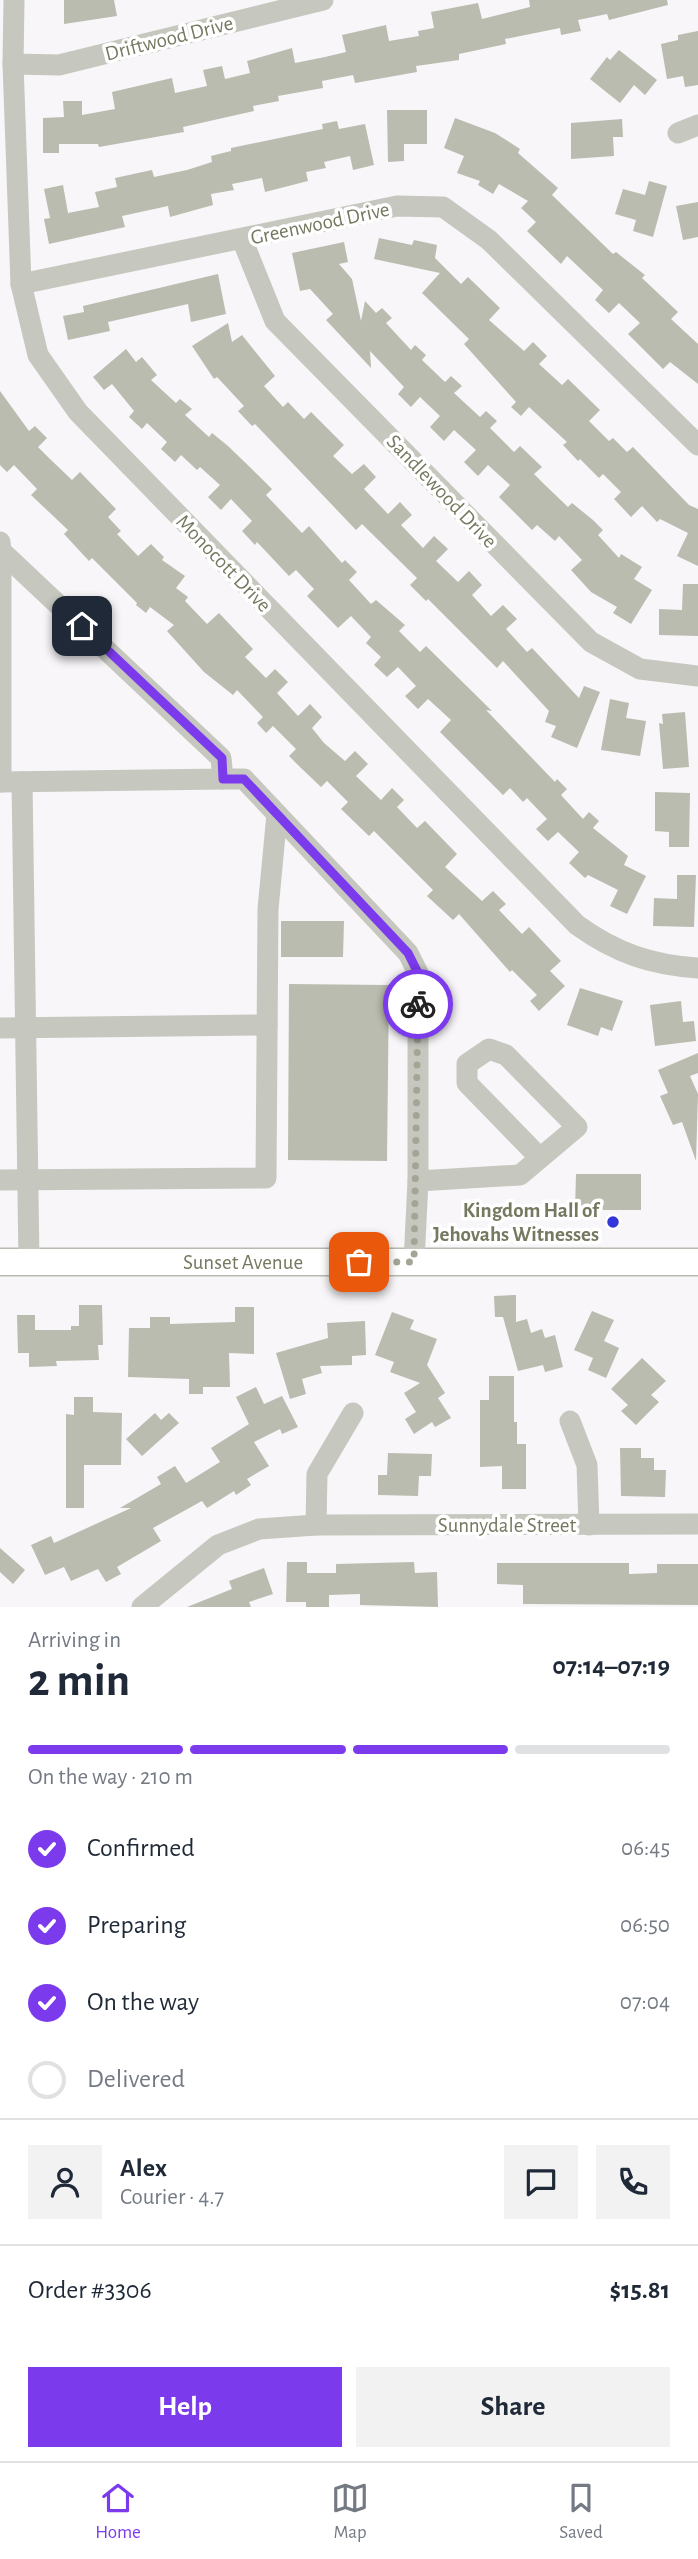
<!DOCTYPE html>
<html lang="en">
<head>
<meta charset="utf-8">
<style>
	:root { --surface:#fff; --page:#f2f2f3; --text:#1f2937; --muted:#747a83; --line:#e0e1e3; --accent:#7c3aed }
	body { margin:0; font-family:"Alegreya Sans",sans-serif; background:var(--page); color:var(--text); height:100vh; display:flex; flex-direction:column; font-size:26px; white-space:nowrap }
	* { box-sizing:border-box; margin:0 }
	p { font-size:23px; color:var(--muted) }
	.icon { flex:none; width:38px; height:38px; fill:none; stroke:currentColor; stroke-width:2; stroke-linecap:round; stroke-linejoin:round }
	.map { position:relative; height:1607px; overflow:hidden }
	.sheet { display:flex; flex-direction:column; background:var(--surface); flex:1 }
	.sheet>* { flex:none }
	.pin { position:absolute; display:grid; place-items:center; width:60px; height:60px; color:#fff; margin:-30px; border-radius:14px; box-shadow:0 4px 10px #0006 }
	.courier { position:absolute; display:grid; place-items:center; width:70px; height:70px; margin:-35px; border:5px solid #7c3aed; border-radius:50%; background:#fff; color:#222; box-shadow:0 2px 9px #0007 }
	.summary em { font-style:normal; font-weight:600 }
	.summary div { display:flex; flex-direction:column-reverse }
	.summary { display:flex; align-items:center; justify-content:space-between; height:119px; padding:0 28px }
	h1 { font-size:46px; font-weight:600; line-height:52px }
	.bar { display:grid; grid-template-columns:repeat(4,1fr); gap:10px 7px; align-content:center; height:84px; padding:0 28px }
	.bar i { height:9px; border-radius:5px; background:var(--line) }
	.bar .on { background:var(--accent) }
	.bar p { grid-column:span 4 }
	.line { display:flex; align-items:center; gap:18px; padding:0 28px; border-top:2px solid var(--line) }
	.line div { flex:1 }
	.round { display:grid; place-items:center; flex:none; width:74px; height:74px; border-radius:0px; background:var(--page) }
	ol { padding:0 28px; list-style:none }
	li { display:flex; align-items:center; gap:21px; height:77px }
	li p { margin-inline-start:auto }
	li .icon { padding:7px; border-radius:50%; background:var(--accent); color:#fff; stroke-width:4 }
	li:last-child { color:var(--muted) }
	li i { width:38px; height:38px; border:4px solid var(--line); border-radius:50% }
	.cta { display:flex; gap:14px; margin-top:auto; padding:14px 28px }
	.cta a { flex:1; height:80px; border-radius:0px; background:var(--accent); color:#fff; font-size:28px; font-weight:600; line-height:80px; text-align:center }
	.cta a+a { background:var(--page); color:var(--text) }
	.tab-bar { display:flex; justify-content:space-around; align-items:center; height:98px; border-top:2px solid var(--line); background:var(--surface); font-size:19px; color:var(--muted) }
	.tab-bar a { display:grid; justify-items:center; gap:4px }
	.tab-bar .on { color:var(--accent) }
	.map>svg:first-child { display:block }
</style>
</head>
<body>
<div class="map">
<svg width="698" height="1607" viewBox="0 0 698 1607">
	<rect width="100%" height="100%" fill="#f8f6f8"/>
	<!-- building -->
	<g fill="#babcb0">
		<polygon points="64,0 114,0 117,16 64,24"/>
		<polygon points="529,0 667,0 668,5 609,20 607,14 578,20 581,31 561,35 560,28 505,39 506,44 459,54 459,60 416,66 417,72 355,83 353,75 322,81 323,88 278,96 279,101 253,106 254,111 183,127 184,132 99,147 98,144 59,144 59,153 43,153 43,118 64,117 63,101 82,101 82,115 115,109 112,92 172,78 175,93 207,86 203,70 222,66 225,79 250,73 247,61 292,48 295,63 325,57 346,52 342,35 386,25 389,41 419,36 418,31 434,28 431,12 478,3 482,19 530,7"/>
		<polygon points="698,31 698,85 685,87 683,76 667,79 661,44 678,40 678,35"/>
		<polygon points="619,50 657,80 645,95 634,85 620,103 590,79 607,57 610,60"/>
		<polygon points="387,110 427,110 427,144 404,144 404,161 388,162"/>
		<polygon points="455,118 495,133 520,149 518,153 558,188 552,195 613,254 616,252 645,275 642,278 678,312 671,319 698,344 698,384 670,362 663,369 628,334 640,323 619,303 609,313 595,300 603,290 567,256 561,264 527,231 536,222 521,208 528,201 499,184 493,194 478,185 480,181 457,173 464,156 444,148"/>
		<polygon points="622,119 623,137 613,137 614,156 571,159 571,123"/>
		<polygon points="337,121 339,129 365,124 374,165 353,170 350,156 324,162 326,168 306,172 308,181 265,192 262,178 232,184 234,190 211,194 213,205 170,217 168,206 122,216 125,227 49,244 44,219 50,218 44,189 63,185 68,213 99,207 95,192 117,187 115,178 152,170 154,177 187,170 212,162 211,156 231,151 231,148 323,129 322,124"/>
		<polygon points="649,181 667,186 653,237 633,231 636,220 615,214 623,189 645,195"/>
		<polygon points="698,202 698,237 683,240 676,206"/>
		<polygon points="379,238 412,245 414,240 437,245 435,258 461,284 468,277 500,308 489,320 524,351 533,342 547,356 539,364 562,385 568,379 600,410 589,421 609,441 613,438 627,452 633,447 689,505 698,509 698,566 677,556 688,533 660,519 657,522 642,506 631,517 614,499 621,492 603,474 599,478 580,459 578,461 563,445 567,442 529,407 521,416 511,407 516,402 464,344 469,339 422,293 440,273 374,259"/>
		<polygon points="344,242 348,262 339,264 352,279 361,321 365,301 376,313 382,308 392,318 386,323 411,350 415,345 426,355 422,360 445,382 451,376 462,386 454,393 480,417 486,411 497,421 490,428 514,452 520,446 542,467 534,474 546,486 568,507 572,503 593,520 603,530 598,535 619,558 621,554 642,567 634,579 652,590 631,624 613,613 617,607 591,592 571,570 582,560 559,536 555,541 537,525 532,530 499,497 510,485 488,465 478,476 464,462 476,450 454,430 444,441 430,427 440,416 420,397 411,407 398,394 404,387 370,351 371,368 326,320 333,314 310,289 300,291 292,253"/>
		<polygon points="218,274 226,314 191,322 188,304 108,322 110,331 68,340 63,316 84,312 83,306"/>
		<polygon points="228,323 232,342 242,335 275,376 264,386 283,407 288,402 304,419 311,412 344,445 333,456 352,474 364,464 376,477 364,489 388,514 400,502 412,515 401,525 423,548 434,536 448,549 436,561 458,582 469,571 482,585 472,595 491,616 503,605 517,619 506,629 527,652 532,648 579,698 584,686 600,692 577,748 551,737 556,726 545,722 549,711 503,661 497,668 428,599 426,601 410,585 417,578 362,524 356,530 255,424 252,426 238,411 244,406 217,377 214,379 192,346"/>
		<polygon points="126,349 136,362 142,357 157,375 151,380 176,403 180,399 192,409 185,415 209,437 212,433 228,446 259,476 272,489 266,495 302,533 309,526 342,563 345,560 357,572 349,580 371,604 376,600 405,625 399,631 420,652 426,646 492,711 486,710 555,782 557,779 567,789 561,795 583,819 589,812 599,821 593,828 628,856 624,865 646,876 627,914 610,906 618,890 588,875 585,878 569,863 579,852 558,832 548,841 536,829 547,819 527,798 523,802 510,788 503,795 440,732 451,720 428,699 418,709 405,696 416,686 398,667 387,677 374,665 381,657 366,643 371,637 351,616 338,628 307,596 314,589 296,570 289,576 257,542 255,545 242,531 252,521 231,499 221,510 208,497 220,485 200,467 197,470 181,455 175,462 161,449 167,442 147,423 142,429 129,417 134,411 112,384 104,390 93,377"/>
		<polygon points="0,391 29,431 35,426 47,438 38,447 50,459 72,480 80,472 116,509 108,517 121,531 117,534 138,556 151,544 164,557 162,560 185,576 176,588 188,597 185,601 207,624 219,613 253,649 245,657 266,678 275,669 288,682 277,693 298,716 310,704 322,717 312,728 324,743 345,761 355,751 368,764 356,776 381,800 392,788 404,800 397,807 417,828 425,821 457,854 445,867 482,901 493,891 506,904 499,910 522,934 529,927 561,961 550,971 565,986 539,1011 530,1001 537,995 512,970 510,972 459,914 453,920 427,896 433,890 374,831 369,836 341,809 348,802 327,781 321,787 301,768 289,756 296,749 273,726 266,733 257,723 263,717 237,690 233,695 204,672 167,631 174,625 150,607 146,613 136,605 137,603 92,558 89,561 64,534 68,530 31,495 37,489 14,465 7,472 0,465"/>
		<polygon points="683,584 698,584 698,636 659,635 659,609 682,610"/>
		<polygon points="610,699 629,703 626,718 646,721 640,756 601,750"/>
		<polygon points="685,712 689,767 663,769 659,723 663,724 662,714"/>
		<polygon points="655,792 690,793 689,847 669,847 669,832 655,831"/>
		<polygon points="677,875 696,875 694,927 653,926 654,898 677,899"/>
		<polygon points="281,921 344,921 343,957 281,957"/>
		<polygon points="289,984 389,985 387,1161 288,1160"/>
		<polygon points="580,988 623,1001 612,1031 601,1027 598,1036 567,1025"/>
		<polygon points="681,1001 683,1022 694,1021 696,1041 655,1046 650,1005"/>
		<polygon points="698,1053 698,1073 690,1076 698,1094 696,1161 682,1122 673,1125 660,1096 668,1093 658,1070"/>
		<polygon points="576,1174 641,1174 641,1210 575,1210"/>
		<polygon points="516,1295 516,1322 527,1319 531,1333 542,1329 545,1338 555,1335 563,1367 545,1372 543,1365 518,1371 503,1317 495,1317 494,1296"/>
		<polygon points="79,1305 102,1305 103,1345 98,1345 99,1360 56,1361 57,1366 29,1367 29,1353 18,1353 17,1315 35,1315 35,1330 71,1330 71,1326 79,1326"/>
		<polygon points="235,1307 254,1307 254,1354 229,1353 230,1387 203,1387 203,1394 189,1394 189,1379 128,1377 129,1328 150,1328 150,1317 170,1317 170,1324 235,1322"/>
		<polygon points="592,1311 614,1320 604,1341 619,1348 606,1378 588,1370 593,1358 574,1350"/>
		<polygon points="392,1312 414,1320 410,1329 437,1339 427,1365 445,1393 438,1398 451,1418 435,1427 432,1422 414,1434 405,1419 416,1412 404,1393 420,1383 390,1372 394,1362 375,1355"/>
		<polygon points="365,1321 366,1355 352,1356 352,1365 320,1366 322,1373 302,1379 306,1394 290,1399 276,1353 328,1338 327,1323"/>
		<polygon points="642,1358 666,1381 651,1395 659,1402 636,1425 621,1411 628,1405 611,1389"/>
		<polygon points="489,1376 514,1376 514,1422 517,1422 517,1444 526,1444 526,1489 502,1489 502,1466 480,1467 480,1400 489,1400"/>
		<polygon points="256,1387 264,1404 282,1396 298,1427 282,1434 280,1429 254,1442 269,1466 247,1479 251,1485 236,1495 234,1491 207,1508 202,1501 153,1528 161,1541 117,1567 121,1574 106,1582 98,1569 71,1581 64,1567 45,1575 31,1545 51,1536 54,1543 131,1508 120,1508 161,1484 157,1477 175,1466 186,1483 220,1462 211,1448 249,1424 236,1397"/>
		<polygon points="74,1397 93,1397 93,1412 122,1413 121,1465 84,1465 84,1508 66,1508 66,1414 74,1415"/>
		<polygon points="155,1413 161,1420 169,1413 179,1423 142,1456 126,1439"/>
		<polygon points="620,1448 641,1448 641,1458 654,1458 654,1470 666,1470 665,1497 621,1496"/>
		<polygon points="388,1453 432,1454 431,1476 419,1476 418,1496 378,1495 378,1475 387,1475"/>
		<polygon points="0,1548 25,1570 13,1584 0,1572"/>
		<polygon points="287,1562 307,1562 307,1573 336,1573 336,1564 414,1562 415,1573 437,1572 438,1607 360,1605 360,1594 329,1595 329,1607 306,1607 306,1602 286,1602"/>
		<polygon points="497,1563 629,1563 629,1574 657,1573 657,1564 698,1564 698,1605 523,1604 523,1585 497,1584"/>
		<polygon points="264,1568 273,1594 249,1602 251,1607 187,1607 232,1589 229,1581"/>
	</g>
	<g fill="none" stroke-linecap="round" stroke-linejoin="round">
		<defs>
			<g id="major">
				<path id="s1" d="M0,1262H698"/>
			</g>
		</defs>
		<!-- major casing -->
		<use href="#major" stroke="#b8bab1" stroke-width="29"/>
		<!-- minor -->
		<g stroke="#c6c7bf" stroke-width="21">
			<path d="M14,0L13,64L21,284L38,355L78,412L577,925C616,953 651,965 698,968"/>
			<polyline points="13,64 59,65 323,0"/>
			<polyline points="678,133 698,125"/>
			<polyline points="242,239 275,321 591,642 640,669 698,676"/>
			<polyline points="21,284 397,206 443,207 489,240 698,445"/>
			<polyline points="0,542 1,551 221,758 223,779 0,782"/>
			<polyline points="1,551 1,782"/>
			<polyline points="223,779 244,779 408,953 418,973 418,1181 520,1175 577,1127 506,1055 489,1049 467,1064 467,1083 540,1158"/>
			<polyline points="22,782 29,1262"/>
			<polyline points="0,1028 267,1025"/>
			<polyline points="0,1180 266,1178 268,909 277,814"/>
			<polyline points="414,1262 418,1181"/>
			<polyline points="570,1421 587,1465 589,1525"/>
			<polyline points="316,1525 317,1474 353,1413"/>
			<polyline points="142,1607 218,1545 259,1529 316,1525 698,1524"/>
		</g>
		<!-- major -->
		<use href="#major" stroke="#fff" stroke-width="26"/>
	</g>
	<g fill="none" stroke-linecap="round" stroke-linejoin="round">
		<!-- done -->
		<polyline stroke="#a3a595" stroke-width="7" stroke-dasharray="0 12.6" points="359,1262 414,1262 418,1004"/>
		<!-- route -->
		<polyline stroke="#7c3aed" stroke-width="9" points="82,626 222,758 223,779 244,779 408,953 418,973 418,1004"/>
	</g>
	<!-- markers -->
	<circle fill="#3336db" stroke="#fff" stroke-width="2.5" cx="613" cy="1222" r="7"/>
	<g text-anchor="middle" stroke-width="7" stroke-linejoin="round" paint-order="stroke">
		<!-- street labels -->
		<g font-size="21" fill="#757960" stroke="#fff">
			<text transform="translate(169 38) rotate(-14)" y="7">Driftwood Drive</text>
			<text transform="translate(320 223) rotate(-12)" y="7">Greenwood Drive</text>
			<text transform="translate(442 491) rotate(46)" y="7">Sandlewood Drive</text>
			<text transform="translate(224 563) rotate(46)" y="7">Monocott Drive</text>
			<text dy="7" stroke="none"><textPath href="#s1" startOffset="243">Sunset Avenue</textPath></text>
			<text x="507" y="1532">Sunnydale Street</text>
		</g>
		<!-- poi labels -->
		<g font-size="21" font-weight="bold" fill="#757960" stroke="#fff" text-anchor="end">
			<text x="599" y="1217">Kingdom Hall of<tspan x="599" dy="24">Jehovahs Witnesses</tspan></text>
		</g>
	</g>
</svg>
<div class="pin" style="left:359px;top:1262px;background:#ea580c"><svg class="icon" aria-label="bag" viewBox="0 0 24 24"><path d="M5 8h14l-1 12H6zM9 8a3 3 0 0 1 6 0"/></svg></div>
<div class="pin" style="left:82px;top:626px;background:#1f2937"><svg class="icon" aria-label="home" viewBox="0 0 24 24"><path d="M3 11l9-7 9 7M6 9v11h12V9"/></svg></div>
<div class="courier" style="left:418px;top:1004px"><svg class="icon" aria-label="bike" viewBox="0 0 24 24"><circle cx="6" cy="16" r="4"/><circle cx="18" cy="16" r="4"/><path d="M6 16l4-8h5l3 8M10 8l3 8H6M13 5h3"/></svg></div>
</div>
<section class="sheet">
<div class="summary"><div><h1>2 min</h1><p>Arriving in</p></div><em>07:14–07:19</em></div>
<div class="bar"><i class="on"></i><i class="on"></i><i class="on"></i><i></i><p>On the way · 210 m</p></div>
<ol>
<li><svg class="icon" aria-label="check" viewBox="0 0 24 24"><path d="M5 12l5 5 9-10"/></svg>Confirmed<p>06:45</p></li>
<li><svg class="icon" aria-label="check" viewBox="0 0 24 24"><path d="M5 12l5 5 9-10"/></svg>Preparing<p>06:50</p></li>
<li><svg class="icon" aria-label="check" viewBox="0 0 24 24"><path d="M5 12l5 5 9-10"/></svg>On the way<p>07:04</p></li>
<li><i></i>Delivered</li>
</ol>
<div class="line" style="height:126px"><a class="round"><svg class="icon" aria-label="person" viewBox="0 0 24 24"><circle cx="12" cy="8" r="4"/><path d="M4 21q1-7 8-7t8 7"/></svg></a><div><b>Alex</b><p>Courier · 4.7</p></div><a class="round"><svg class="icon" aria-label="chat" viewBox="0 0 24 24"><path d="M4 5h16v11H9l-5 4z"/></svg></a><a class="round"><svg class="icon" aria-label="phone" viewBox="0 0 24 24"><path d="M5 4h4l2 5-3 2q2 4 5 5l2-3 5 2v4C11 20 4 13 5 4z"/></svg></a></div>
<div class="line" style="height:91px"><div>Order #3306</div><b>$15.81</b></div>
<div class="cta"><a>Help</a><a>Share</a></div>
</section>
<nav class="tab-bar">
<a class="on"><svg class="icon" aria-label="home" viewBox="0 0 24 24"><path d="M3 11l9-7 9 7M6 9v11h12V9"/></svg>Home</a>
<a><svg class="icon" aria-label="map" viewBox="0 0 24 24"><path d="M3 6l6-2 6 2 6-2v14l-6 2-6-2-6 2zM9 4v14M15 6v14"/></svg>Map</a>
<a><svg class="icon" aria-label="saved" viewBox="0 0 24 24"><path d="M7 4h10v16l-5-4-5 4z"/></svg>Saved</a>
</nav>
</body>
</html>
